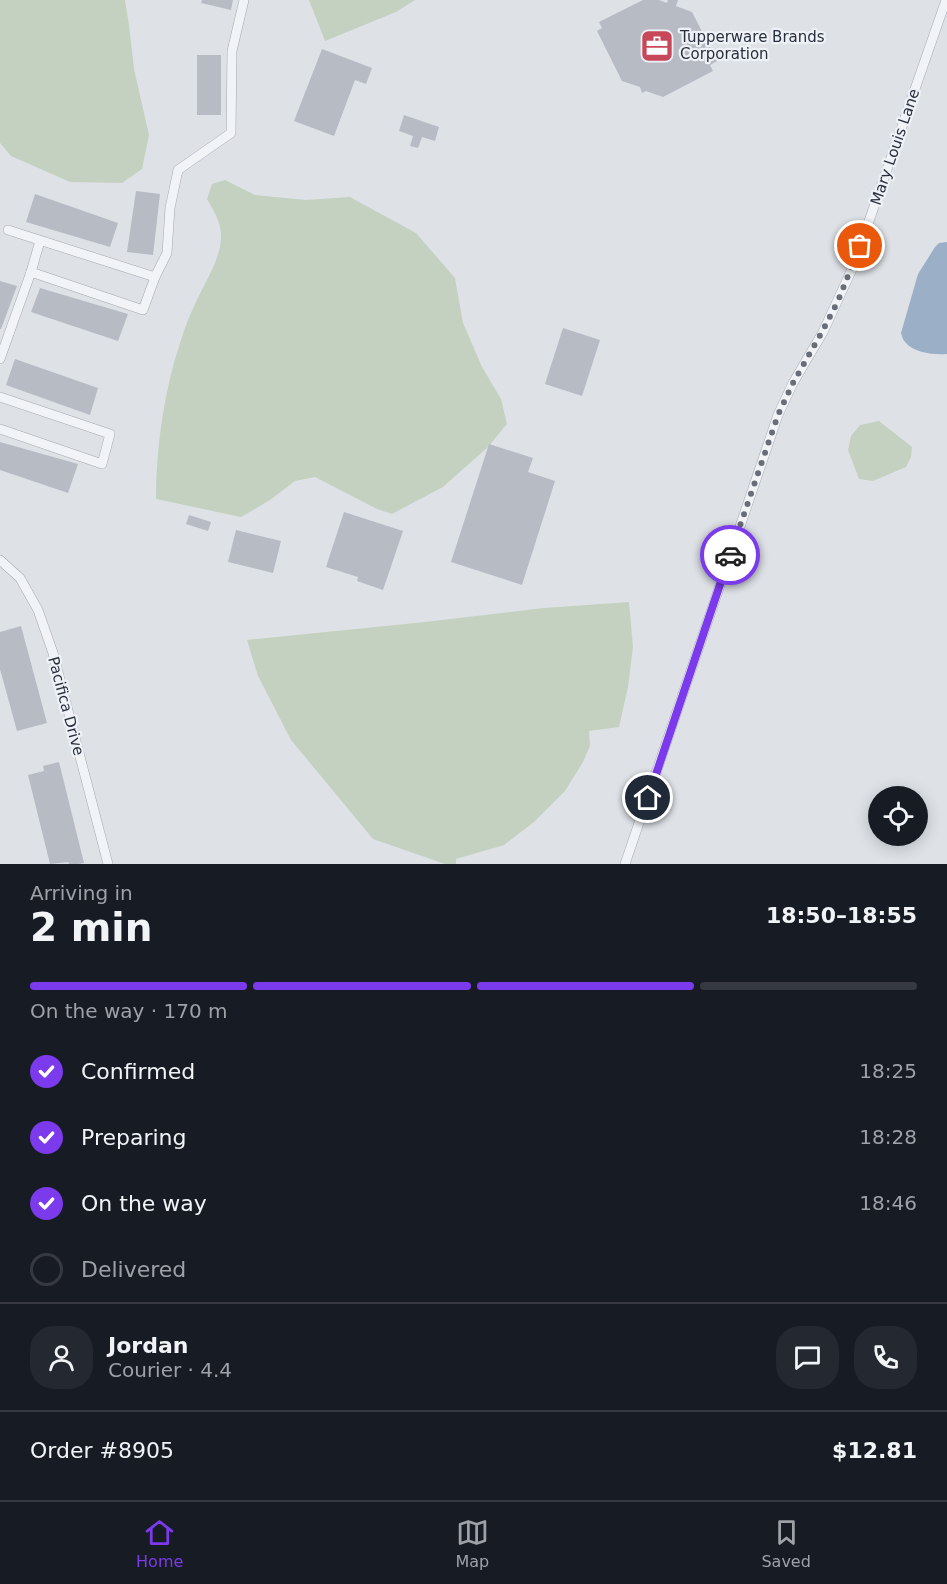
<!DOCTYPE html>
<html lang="en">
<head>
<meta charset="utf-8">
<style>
	:root { --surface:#171b24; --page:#242831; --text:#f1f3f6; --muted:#9ea1a6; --line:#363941; --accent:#7c3aed }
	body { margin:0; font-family:"DejaVu Sans",sans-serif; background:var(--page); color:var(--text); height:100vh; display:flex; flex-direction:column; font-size:22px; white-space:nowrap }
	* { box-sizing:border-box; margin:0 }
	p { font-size:20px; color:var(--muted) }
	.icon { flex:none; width:33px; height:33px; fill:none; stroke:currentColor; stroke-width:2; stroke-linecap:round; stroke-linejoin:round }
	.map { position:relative; height:864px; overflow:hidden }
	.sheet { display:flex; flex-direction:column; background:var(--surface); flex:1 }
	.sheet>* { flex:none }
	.fabs { position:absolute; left:868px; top:786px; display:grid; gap:12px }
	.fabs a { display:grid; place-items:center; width:60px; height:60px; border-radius:50%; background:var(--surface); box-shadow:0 3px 15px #0003; font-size:30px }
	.pin { position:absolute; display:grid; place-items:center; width:51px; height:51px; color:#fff; margin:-26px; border:3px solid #fff; border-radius:50%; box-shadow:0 2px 6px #0007 }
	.courier { position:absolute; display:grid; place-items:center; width:60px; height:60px; margin:-30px; border:4px solid #7c3aed; border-radius:50%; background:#fff; color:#222; box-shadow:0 2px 8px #0007 }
	.overview em { font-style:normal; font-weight:700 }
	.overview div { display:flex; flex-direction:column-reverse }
	.overview { display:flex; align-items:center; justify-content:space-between; height:102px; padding:0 30px }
	h1 { font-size:39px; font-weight:700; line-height:45px }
	.bar { display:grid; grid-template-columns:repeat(4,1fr); gap:9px 6px; align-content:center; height:72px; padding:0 30px }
	.bar i { height:8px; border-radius:4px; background:var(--line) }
	.bar .active { background:var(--accent) }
	.bar p { grid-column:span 4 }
	.line { display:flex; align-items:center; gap:15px; padding:0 30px; border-top:2px solid var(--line) }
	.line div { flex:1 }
	.round { display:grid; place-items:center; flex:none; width:63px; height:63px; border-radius:24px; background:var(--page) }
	ol { padding:0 30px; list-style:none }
	li { display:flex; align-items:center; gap:18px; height:66px }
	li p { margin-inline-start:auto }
	li .icon { padding:6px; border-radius:50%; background:var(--accent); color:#fff; stroke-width:4 }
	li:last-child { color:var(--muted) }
	li i { width:33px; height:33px; border:3px solid var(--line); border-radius:50% }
	.menu { display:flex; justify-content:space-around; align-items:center; height:84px; border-top:2px solid var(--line); background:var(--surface); font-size:16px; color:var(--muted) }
	.menu a { display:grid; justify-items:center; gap:3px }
	.menu .active { color:var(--accent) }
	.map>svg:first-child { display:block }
</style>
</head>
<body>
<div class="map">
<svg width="947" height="864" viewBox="0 0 947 864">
	<rect width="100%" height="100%" fill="#dee2e7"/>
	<!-- green -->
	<g fill="#c4d1c0">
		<polygon points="0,0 125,0 129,25 134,69 149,135 142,169 122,183 70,182 11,156 0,143"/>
		<polygon points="309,0 415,0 396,12 325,41"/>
		<path d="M225,180L255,195L306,200L350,197L416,233L455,278L463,323L482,367L501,399L507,424L488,447L443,487L392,514L377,509L315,477L295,481L270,500L241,517L156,499C156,447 164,390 181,340C185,327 190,314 196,302C204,284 221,258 221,238C222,224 214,211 207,199L212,184Z"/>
		<polygon points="879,421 912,447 911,457 906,467 873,481 859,479 848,450 851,436 860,425"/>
		<polygon points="629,602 633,647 628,687 619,727 589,731 590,746 583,762 565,791 534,822 504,845 456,859 456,864 445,864 373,839 291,740 258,676 247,640 425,622 544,608"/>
	</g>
	<!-- water -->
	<path fill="#9bafc6" d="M947,242V354C934,355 914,353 905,342C903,340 902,336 901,333L918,274L935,247L939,243Z"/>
	<!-- building -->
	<g fill="#b6bbc4">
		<polygon points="202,0 233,0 231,10 201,3"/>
		<polygon points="643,0 659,0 667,3 668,0 678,0 676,6 692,12 717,61 710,65 713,71 663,97 646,91 642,93 640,87 622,81 597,31 602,28 599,22"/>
		<polygon points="322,49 372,68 366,84 355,80 334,136 294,121"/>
		<rect x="197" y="55" width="24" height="60"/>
		<polygon points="404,115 439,127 435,141 422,137 418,148 410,146 413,136 399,131"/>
		<polygon points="136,191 160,194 153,255 127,252"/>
		<polygon points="35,194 118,223 110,247 26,222"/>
		<polygon points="0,281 17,286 1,329 0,329"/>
		<polygon points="40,288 128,314 118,341 31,312"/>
		<polygon points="563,328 600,340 582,396 545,384"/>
		<polygon points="15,359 98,388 90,415 6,385"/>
		<polygon points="0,442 78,464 68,493 0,470"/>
		<polygon points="489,444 533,458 528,472 555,481 522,585 451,562"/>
		<polygon points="344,512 403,531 383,590 357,581 358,577 326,567"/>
		<polygon points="189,515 211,522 208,531 186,524"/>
		<polygon points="236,530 281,541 273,573 228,562"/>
		<polygon points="21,626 47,723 17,731 0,669 0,632"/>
		<polygon points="59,762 84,863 78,864 69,864 68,862 50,864 28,775 44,771 43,766"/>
	</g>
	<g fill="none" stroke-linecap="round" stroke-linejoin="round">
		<defs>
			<g id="street">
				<polyline points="8,230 155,277 167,253 170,208 178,170 231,133 232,51 244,0"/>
				<polyline points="40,241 31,272 143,310 155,277"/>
				<polyline points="0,359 31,272"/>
				<polyline points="0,397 110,434 102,464 0,429"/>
				<polyline points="0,560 20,578 38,610 53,653 108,864"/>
				<polyline points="625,864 778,415 793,383 823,332 853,267 946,0"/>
			</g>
		</defs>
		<!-- street casing -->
		<use href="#street" stroke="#a4a9b1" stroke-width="10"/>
		<!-- street -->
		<use href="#street" stroke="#f1f3f6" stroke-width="9"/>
	</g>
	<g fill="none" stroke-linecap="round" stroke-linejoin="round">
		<!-- done -->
		<polyline stroke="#686e78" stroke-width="6" stroke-dasharray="0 10.8" points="730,555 778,415 793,383 822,332 838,301 860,246"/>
		<!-- route -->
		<polyline stroke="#7c3aed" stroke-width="8" points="648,798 730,555"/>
	</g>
	<!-- icons -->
	<defs>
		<symbol id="office-square" viewBox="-11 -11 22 22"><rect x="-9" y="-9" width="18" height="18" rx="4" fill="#c74959" stroke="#eef1f5"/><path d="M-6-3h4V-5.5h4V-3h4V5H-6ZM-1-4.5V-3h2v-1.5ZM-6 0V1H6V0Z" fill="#fff"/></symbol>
	</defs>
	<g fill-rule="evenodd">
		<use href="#office-square" x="638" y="27" width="38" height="38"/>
	</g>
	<g text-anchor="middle" stroke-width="4.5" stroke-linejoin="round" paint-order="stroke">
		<!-- poi labels -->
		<g font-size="15" fill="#28303d" stroke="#eef1f5" text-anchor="start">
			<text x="680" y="42">Tupperware Brands<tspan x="680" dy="17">Corporation</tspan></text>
		</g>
		<!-- street labels -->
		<g font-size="15" fill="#28303d" stroke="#eef1f5">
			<text transform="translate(895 147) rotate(-71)" y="5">Mary Louis Lane</text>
			<text transform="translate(66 706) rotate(75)" y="5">Pacifica Drive</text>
		</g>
	</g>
</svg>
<div class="fabs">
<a><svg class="icon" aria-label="locate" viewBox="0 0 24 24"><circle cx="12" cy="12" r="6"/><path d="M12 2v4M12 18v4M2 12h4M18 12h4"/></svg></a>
</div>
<div class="pin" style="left:860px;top:246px;background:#ea580c"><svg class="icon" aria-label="bag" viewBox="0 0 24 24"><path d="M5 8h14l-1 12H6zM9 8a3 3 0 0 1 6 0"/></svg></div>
<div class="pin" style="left:648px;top:798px;background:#1f2937"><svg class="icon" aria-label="home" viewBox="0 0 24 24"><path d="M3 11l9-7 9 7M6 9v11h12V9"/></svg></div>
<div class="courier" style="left:730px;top:555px"><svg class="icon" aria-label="car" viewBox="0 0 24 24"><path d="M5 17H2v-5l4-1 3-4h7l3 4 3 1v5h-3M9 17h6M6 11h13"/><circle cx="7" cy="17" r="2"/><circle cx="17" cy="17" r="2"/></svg></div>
</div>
<section class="sheet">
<div class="overview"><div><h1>2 min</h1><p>Arriving in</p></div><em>18:50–18:55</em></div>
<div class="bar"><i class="active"></i><i class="active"></i><i class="active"></i><i></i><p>On the way · 170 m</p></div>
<ol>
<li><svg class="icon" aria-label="check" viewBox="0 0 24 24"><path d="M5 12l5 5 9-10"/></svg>Confirmed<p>18:25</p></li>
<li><svg class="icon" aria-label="check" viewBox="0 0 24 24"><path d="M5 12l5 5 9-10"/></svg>Preparing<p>18:28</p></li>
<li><svg class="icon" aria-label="check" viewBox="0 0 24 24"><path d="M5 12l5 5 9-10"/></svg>On the way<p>18:46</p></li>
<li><i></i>Delivered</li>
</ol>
<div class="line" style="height:108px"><a class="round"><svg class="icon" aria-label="person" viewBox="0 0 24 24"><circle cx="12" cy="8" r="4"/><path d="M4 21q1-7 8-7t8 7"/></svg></a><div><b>Jordan</b><p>Courier · 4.4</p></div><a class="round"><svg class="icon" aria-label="chat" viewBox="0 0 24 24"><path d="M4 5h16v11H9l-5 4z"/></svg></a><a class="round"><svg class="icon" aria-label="phone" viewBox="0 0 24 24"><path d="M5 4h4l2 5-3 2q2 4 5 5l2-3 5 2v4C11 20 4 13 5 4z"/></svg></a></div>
<div class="line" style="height:78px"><div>Order #8905</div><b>$12.81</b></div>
</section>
<nav class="menu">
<a class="active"><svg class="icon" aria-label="home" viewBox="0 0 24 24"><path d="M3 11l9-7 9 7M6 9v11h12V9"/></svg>Home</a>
<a><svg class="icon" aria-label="map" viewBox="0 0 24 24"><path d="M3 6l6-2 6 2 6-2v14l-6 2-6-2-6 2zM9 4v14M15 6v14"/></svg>Map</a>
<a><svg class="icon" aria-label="saved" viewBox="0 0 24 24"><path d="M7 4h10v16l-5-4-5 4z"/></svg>Saved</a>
</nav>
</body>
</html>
